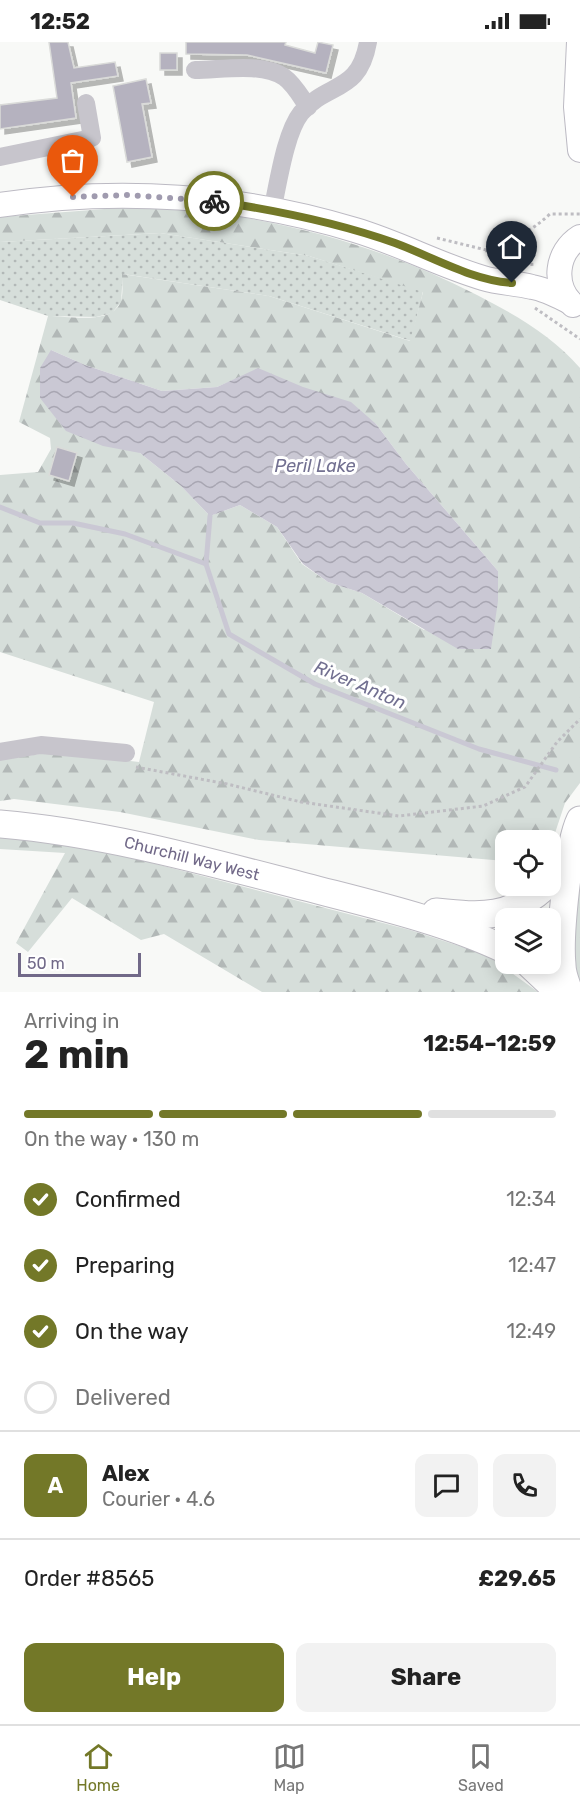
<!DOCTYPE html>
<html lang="en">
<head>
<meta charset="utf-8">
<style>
	:root { --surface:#fff; --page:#f2f2f2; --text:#222; --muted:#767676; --line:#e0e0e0; --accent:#737828 }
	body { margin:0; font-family:Rubik,sans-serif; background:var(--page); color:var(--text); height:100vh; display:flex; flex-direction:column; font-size:22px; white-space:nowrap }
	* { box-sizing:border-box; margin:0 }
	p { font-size:20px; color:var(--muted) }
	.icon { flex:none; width:33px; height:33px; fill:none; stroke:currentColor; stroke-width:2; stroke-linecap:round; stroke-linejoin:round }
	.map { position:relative; height:950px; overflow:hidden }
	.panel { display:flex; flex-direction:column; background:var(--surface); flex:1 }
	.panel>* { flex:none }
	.tools { position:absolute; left:495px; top:788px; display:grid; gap:12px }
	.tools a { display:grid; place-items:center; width:66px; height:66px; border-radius:12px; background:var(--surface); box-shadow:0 3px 15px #0003; font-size:30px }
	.scale { position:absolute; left:18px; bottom:15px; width:123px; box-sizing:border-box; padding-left:6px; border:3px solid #716988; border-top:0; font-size:16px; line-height:21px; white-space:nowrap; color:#716988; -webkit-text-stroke:4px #fff; paint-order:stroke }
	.pin { position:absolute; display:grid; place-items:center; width:51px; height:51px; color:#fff; margin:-62px -26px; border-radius:50% 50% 50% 0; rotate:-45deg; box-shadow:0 0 6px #0007 }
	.pin .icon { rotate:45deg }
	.courier { position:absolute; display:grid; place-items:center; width:60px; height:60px; margin:-30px; border:4px solid #737828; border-radius:50%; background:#fff; color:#222; box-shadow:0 2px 8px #0007 }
	.head em { font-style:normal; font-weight:700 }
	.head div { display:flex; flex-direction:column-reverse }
	.head { display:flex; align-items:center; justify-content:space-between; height:102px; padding:0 24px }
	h1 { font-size:39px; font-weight:700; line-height:45px }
	.bar { display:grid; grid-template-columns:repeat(4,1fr); gap:9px 6px; align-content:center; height:72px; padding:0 24px }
	.bar i { height:8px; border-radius:4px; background:var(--line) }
	.bar .selected { background:var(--accent) }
	.bar p { grid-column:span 4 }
	.line { display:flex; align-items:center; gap:15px; padding:0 24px; border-top:2px solid var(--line) }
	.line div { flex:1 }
	.round { display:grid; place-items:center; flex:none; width:63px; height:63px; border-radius:12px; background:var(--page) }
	ol { padding:0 24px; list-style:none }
	li { display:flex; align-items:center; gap:18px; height:66px }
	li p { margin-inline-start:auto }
	li .icon { padding:6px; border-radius:50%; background:var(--accent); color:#fff; stroke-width:4 }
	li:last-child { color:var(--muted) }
	li i { width:33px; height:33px; border:3px solid var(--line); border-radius:50% }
	.cta { display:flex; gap:12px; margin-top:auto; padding:12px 24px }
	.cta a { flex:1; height:69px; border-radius:12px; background:var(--accent); color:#fff; font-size:24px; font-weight:700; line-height:69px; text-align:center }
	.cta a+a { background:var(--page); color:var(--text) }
	.status { display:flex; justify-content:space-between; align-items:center; height:42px; padding:0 30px; background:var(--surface); direction:ltr }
	.status svg { height:16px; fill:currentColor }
	.tabs { display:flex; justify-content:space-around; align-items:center; height:84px; border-top:2px solid var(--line); background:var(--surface); font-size:16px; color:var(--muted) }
	.tabs a { display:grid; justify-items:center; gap:3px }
	.tabs .selected { color:var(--accent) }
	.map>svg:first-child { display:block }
</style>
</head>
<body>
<div class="status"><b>12:52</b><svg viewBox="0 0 49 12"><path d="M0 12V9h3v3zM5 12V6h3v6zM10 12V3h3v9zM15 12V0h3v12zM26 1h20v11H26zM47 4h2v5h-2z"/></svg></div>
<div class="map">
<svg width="580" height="950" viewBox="0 0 580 950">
	<defs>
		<pattern id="grass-dots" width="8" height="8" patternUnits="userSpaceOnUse" patternTransform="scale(1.5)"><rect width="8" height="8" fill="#d6deda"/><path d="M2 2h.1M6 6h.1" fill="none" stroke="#b2b8b7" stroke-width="1.8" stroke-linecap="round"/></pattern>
		<pattern id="forest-firs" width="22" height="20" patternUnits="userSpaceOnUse" patternTransform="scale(1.5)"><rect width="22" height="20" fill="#d6deda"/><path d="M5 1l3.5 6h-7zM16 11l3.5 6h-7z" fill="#b2b8b7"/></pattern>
		<pattern id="water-waves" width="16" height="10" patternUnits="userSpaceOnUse" patternTransform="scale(1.5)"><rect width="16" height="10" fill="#cac8d4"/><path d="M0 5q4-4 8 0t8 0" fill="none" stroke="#a8a6b2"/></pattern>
		<filter id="shadow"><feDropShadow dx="5" dy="5" stdDeviation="0" flood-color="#0004"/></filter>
	</defs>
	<rect width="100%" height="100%" fill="#f8f9f7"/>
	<!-- grass -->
	<polygon fill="url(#grass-dots)" points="160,191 309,214 423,249 411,299 269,254 123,232 121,260 112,271 96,275 48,274 0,258 0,200"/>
	<!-- forest -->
	<g fill="url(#forest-firs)" fill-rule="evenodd">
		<path d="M144,164C263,172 370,198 477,253C514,272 553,294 580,326V741L565,761L551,803L550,798H506L505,819L259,798L120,770L14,757L0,759V718L53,710L139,720L154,660L0,610V433L38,430L51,407L50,396L19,380L48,274C69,274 110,283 120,261C124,253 122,240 122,232L269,254L410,299L423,250L309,214L160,191L0,200V175ZM51,308L85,323L162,349L217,345L258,327L376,382L406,422L498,529L424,588L362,551L328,540L302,522L277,485L240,463L210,474L181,444L140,411Z"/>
		<polygon points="0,792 110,810 410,888 487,913 538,950 262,950 164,892 141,898 72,856 28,910 16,901 65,811 0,807"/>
		<polygon points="580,810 580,950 572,917"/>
	</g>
	<!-- water -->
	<polygon fill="url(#water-waves)" points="51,308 85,323 162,349 217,345 258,326 303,345 351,360 376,382 406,422 498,529 498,559 491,607 458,607 362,551 328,540 303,522 277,485 240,463 210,474 181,444 140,411 103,404 66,389 40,356 40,326"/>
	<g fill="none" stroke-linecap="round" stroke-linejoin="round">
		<!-- stream -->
		<g stroke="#cac8d4" stroke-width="5">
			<polyline points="0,465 40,481 73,481 125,492 206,522"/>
			<polyline points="210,474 206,522 229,592 315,642 479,707 556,728"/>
		</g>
	</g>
	<!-- building -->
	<g fill="#b5b2bf" stroke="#dadbd9" stroke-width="1.5" filter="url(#shadow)">
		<polygon points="49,0 68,0 74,26 115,20 118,34 71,41 76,76 0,87 0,63 57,56"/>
		<polygon points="186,0 286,0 285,3 315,11 318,0 333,3 326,31 247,13 186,12"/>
		<rect x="160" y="11" width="17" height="17"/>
		<polygon points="146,37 151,61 142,62 152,115 127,120 113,44"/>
		<polygon points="57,405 77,411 69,439 49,433"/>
	</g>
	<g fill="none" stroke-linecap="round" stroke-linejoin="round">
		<defs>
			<g id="secondary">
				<polyline points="579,0 576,65 580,108"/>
				<path d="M0,163C118,145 241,153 355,188C399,201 439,223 483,236C499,241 516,241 532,245C545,247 558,254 570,260"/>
				<path d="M573,263C552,243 556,210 580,195"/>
			</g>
			<g id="primary">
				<path d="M0,782C105,791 205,819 306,845C371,862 446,879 506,908"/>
				<path d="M436,870C484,875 509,877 547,843"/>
				<polyline points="528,921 559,950"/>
				<path d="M569,950C566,941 562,932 562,923C559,894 568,803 580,778"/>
			</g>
		</defs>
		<!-- secondary casing -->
		<use href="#secondary" stroke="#bcbac3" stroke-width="26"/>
		<!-- primary casing -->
		<use href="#primary" stroke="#bcbac2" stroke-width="29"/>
		<!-- path -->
		<g stroke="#bebdc2" stroke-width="3" stroke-dasharray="3 3" stroke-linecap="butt">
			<polyline points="437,196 515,215 531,210 532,224"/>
			<path d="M485,209C511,200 530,190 550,172H580"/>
			<polyline points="535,266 580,297"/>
			<polyline points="136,725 227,742 301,760 399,774 483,764 525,745 557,700 580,677"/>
		</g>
		<!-- street -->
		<g stroke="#c7c5cc" stroke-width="18">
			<path d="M195,28C221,28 261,20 284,35C294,42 301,55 308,65"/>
			<polyline points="0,115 92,96 86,61"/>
			<path d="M272,169C278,143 285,91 301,71C328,39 359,52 368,0"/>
			<polyline points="0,710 41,703 126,711"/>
		</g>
		<!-- secondary -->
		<use href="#secondary" stroke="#fff" stroke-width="24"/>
		<!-- primary -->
		<use href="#primary" stroke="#fff" stroke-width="27"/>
	</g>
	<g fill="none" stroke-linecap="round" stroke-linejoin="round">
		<!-- done -->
		<polyline stroke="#a09baf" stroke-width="6" stroke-dasharray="0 10.8" points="73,155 127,153 214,159"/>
		<!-- route -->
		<path stroke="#737828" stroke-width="8" d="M214,159C275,168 336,180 395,201C433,215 471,238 512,241"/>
	</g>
	<g text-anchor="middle" stroke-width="6" stroke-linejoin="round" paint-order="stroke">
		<!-- street labels -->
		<g font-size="16" fill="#716988" stroke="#fff">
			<text transform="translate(192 816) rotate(14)" y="6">Churchill Way West</text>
		</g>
		<!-- water labels -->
		<g font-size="18" font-style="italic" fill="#727091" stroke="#fff">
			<text x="315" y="430">Peril Lake</text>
			<text transform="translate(360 643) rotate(23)" y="6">River Anton</text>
		</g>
	</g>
</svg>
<div class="tools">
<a><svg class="icon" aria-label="locate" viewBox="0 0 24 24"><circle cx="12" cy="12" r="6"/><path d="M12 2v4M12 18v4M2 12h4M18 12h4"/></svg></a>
<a><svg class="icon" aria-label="layers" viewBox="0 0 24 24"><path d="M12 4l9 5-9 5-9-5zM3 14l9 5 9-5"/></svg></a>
</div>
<div class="scale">50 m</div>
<div class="pin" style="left:73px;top:155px;background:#ea580c"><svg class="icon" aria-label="bag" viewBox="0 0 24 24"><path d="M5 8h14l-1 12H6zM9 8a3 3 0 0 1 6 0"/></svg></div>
<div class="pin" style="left:512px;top:241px;background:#1f2937"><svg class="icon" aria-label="home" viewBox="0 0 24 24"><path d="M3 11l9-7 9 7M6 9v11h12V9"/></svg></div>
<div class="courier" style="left:214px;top:159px"><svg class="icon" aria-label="bike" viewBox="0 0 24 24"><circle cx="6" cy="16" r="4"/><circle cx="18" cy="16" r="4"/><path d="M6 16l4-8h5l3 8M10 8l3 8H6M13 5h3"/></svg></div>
</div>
<section class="panel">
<div class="head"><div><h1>2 min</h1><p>Arriving in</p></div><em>12:54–12:59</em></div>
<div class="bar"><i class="selected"></i><i class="selected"></i><i class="selected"></i><i></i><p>On the way · 130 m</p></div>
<ol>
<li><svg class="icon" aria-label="check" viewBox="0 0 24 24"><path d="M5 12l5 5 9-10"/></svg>Confirmed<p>12:34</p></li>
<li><svg class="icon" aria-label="check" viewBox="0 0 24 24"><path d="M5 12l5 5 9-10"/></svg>Preparing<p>12:47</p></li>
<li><svg class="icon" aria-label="check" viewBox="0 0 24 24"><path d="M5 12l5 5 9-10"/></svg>On the way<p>12:49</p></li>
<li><i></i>Delivered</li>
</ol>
<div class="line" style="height:108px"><b class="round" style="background:var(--accent);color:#fff">A</b><div><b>Alex</b><p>Courier · 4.6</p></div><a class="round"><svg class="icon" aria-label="chat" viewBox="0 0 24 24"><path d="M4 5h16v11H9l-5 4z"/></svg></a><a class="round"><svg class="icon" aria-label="phone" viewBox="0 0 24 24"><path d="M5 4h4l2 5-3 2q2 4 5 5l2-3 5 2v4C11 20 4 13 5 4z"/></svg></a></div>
<div class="line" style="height:78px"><div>Order #8565</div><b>£29.65</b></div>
<div class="cta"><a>Help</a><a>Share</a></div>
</section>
<nav class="tabs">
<a class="selected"><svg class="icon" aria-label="home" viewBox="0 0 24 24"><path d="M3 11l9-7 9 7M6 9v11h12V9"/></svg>Home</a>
<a><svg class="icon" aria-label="map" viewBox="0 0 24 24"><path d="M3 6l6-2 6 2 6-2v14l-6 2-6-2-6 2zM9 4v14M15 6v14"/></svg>Map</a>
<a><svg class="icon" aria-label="saved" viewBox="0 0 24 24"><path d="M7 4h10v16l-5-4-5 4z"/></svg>Saved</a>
</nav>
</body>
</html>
